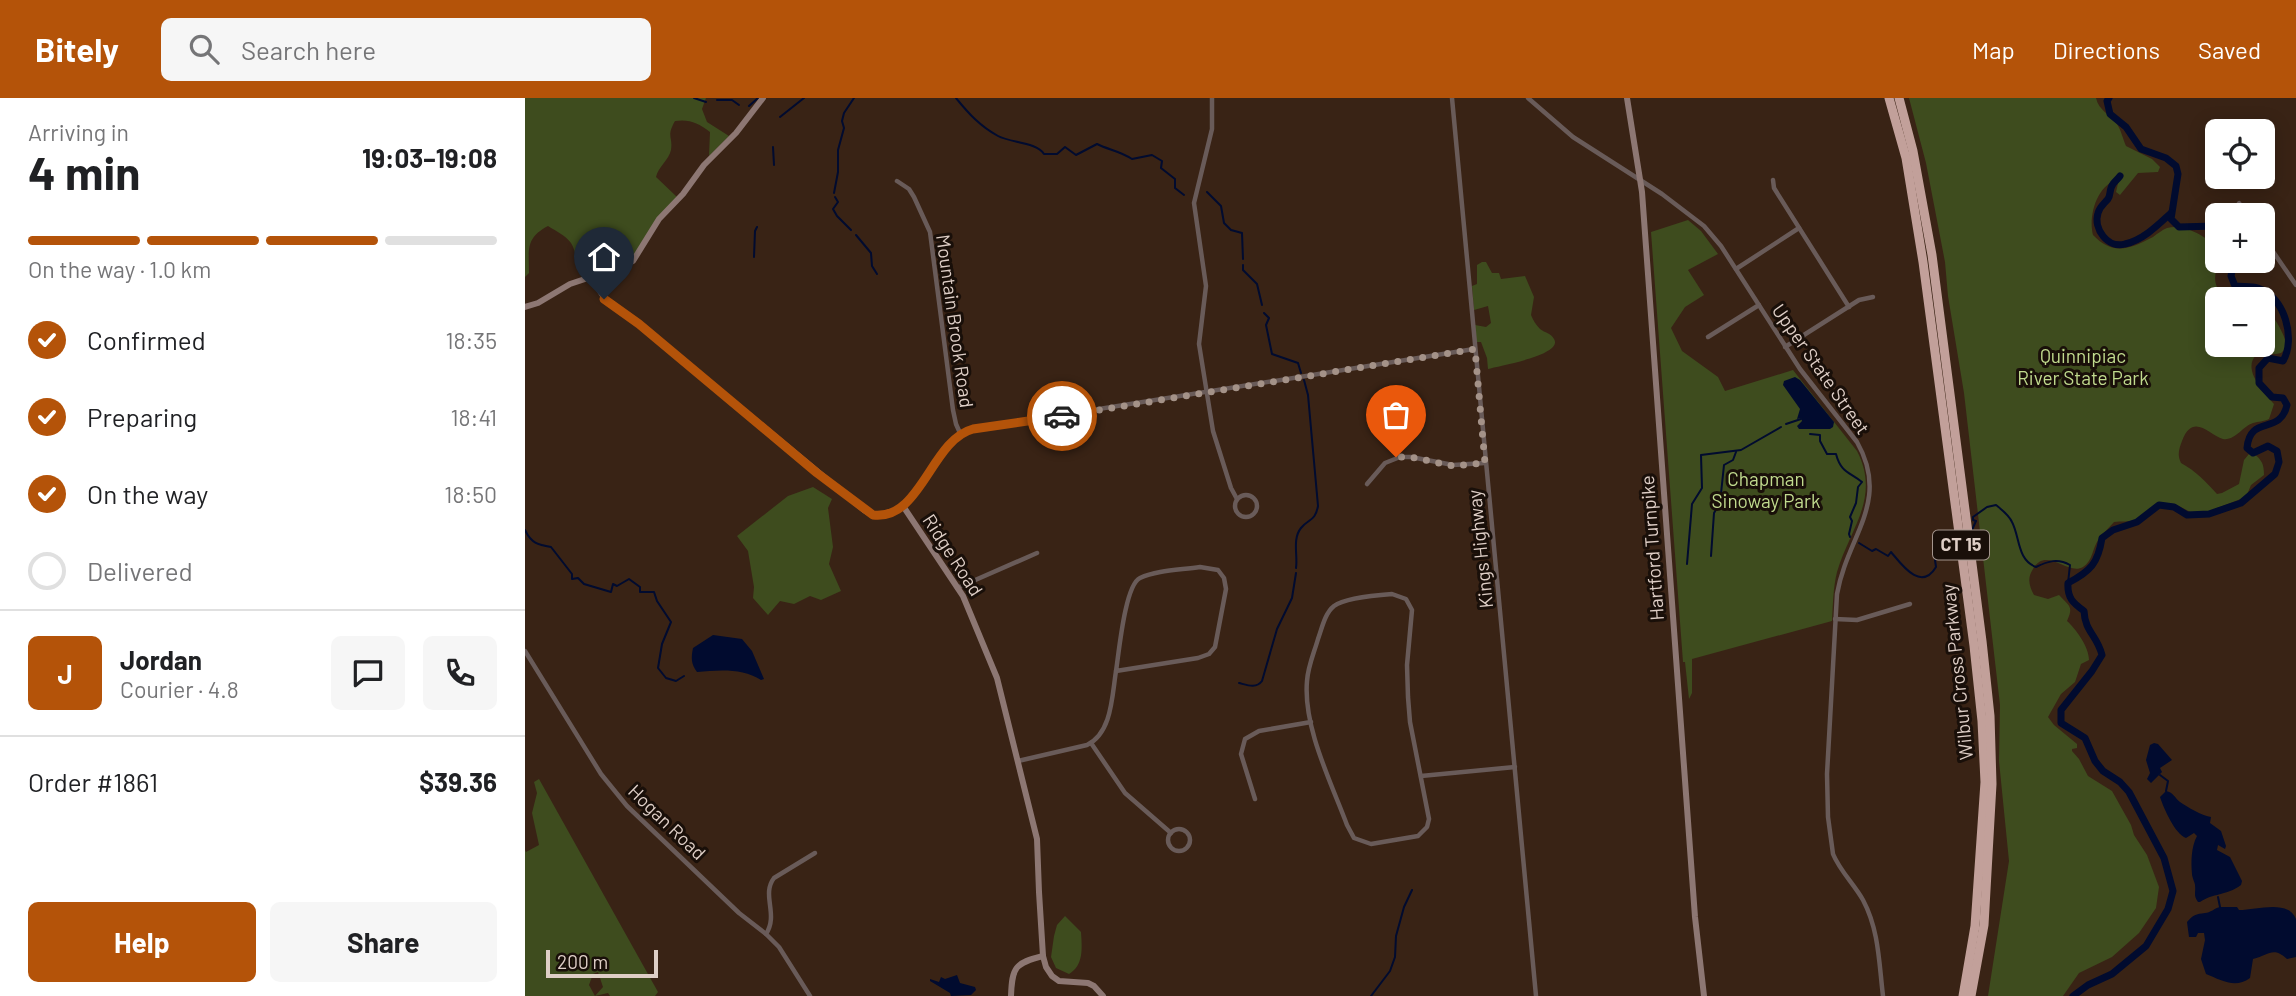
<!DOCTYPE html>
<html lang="en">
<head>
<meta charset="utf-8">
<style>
	:root { --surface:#fff; --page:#f6f6f6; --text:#202124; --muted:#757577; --line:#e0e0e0; --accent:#b45309 }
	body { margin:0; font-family:Barlow,sans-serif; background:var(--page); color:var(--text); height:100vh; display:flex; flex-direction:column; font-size:26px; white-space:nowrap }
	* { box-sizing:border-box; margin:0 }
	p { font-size:23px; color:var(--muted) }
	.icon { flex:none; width:38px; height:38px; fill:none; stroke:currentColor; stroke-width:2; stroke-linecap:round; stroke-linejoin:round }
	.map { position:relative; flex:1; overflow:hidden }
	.drawer { display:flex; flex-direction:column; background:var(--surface); width:525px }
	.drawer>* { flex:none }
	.buttons { position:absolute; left:1680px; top:21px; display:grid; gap:14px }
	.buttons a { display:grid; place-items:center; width:70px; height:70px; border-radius:10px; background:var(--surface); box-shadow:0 4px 18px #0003; font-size:35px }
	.scale { position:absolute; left:21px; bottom:18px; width:112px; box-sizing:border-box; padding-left:7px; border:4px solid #decec6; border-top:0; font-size:19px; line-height:24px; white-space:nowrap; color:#decec6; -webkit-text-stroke:5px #190f09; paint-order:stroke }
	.pin { position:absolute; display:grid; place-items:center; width:60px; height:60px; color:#fff; margin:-72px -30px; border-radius:50% 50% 50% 0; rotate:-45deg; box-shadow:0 0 7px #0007 }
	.pin .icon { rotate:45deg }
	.courier { position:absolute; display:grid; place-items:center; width:70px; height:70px; margin:-35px; border:5px solid #b45309; border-radius:50%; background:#fff; color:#222; box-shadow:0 2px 9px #0007 }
	.headline em { font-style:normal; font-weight:700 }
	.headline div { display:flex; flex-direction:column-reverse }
	.headline { display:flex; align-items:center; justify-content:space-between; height:119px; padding:0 28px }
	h1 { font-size:46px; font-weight:700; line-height:52px }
	.bar { display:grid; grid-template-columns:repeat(4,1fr); gap:10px 7px; align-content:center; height:84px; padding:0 28px }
	.bar i { height:9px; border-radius:5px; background:var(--line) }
	.bar .selected { background:var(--accent) }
	.bar p { grid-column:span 4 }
	.line { display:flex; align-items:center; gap:18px; padding:0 28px; border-top:2px solid var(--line) }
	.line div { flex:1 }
	.round { display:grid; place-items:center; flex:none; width:74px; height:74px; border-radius:10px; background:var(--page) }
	ol { padding:0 28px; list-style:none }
	li { display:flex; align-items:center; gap:21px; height:77px }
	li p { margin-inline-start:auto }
	li .icon { padding:7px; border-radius:50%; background:var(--accent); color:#fff; stroke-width:4 }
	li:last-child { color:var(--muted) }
	li i { width:38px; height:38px; border:4px solid var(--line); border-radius:50% }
	.primary-button { display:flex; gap:14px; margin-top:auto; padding:14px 28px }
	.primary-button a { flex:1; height:80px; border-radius:10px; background:var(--accent); color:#fff; font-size:28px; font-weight:700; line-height:80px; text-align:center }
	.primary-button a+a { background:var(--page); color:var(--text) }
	header { display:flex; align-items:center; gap:42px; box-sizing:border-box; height:98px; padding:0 35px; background:var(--accent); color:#fff }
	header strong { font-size:33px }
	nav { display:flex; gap:38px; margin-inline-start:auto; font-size:24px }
	.search { width:490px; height:63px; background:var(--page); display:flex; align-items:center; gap:18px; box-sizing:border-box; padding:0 24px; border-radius:10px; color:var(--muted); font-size:26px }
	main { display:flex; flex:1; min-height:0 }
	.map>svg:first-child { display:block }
</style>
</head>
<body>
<header>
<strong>Bitely</strong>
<div class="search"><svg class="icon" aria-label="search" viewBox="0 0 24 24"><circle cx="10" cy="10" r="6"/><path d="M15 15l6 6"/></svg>Search here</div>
<nav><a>Map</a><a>Directions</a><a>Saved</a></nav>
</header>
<main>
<section class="drawer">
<div class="headline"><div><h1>4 min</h1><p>Arriving in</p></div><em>19:03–19:08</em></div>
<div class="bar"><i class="selected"></i><i class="selected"></i><i class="selected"></i><i></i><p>On the way · 1.0 km</p></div>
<ol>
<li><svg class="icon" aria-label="check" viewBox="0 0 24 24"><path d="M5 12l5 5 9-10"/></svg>Confirmed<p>18:35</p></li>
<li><svg class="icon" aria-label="check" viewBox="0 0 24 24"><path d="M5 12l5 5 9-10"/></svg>Preparing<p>18:41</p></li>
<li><svg class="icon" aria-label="check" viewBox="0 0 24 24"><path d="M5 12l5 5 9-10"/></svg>On the way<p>18:50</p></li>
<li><i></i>Delivered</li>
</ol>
<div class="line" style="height:126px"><b class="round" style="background:var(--accent);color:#fff">J</b><div><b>Jordan</b><p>Courier · 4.8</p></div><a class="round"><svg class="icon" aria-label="chat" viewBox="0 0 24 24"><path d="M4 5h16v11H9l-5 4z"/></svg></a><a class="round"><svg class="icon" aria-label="phone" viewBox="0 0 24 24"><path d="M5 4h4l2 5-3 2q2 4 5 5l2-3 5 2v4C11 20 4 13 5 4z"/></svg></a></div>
<div class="line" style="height:91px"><div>Order #1861</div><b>$39.36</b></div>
<div class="primary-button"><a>Help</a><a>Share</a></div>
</section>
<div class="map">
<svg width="1771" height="898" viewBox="0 0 1771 898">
	<rect width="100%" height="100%" fill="#392315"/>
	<!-- green -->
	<g fill="#3e4c1e">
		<path d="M0,0H181L177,11L182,24L204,38L184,58L185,34C173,25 165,21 150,23C141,39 148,38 146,52C144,62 133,69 131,79L152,99L105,163L60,177C49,168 53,156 46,145C41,138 31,133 23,128C0,140 4,152 4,175L0,179Z"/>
		<path d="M1384,0H1571C1574,13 1585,16 1592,26C1596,32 1598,41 1601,48L1627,61L1635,69L1633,74L1613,75L1595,97L1591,94L1594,81C1572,86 1563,118 1568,137C1588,158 1605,151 1628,139C1632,136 1637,132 1642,130C1659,125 1680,138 1692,149V163H1695C1691,171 1688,180 1692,189L1727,201H1692V247H1738V207C1747,214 1761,238 1762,249L1756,255L1751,256L1738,255L1731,257C1717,272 1739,294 1749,306L1744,321C1738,324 1734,323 1728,325C1718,328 1710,343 1698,341C1684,337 1668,314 1657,343C1654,351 1652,357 1656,365C1671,373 1681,384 1692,396L1697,395L1714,386L1719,362L1724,356L1728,355C1737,362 1739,366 1739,377L1726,387L1721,399L1674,417C1664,415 1657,408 1648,406C1630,405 1626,417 1612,422C1604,424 1596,423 1589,424C1584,430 1578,435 1574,441C1567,450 1568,463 1558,469C1543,478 1521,448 1508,471C1502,480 1504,488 1509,497L1523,501L1534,497C1544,508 1549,508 1542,523C1551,531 1564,549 1564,562L1556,566L1550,584L1536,596L1523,619L1529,627L1552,646V650L1547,651V653L1554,661L1563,678L1587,693L1606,727L1609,737L1622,757L1634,789L1631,810L1614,835L1587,859L1554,875L1538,898H1463L1484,763L1474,663L1475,607L1439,295L1423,198L1420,164L1401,65Z"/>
		<path d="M1163,122L1176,133L1193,156L1163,172L1179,197L1160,209L1146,230L1157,253L1193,279L1200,293L1268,272L1332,353C1356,400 1325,430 1312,474C1308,490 1308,507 1307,523L1167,561V595L1164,601L1160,564H1158L1126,134Z"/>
		<path d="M957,164H961L967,175H974L976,181L1000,178L1009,199L1006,217C1008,222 1011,227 1015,231C1020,235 1026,235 1029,241C1039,257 974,268 963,271L962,260L956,244H951L950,227L961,229L966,225L963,208L949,212L947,188L952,186V167Z"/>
		<polygon points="288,389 307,401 303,410 308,449 304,466 316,493 296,502 285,498 269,506 255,503 243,517 228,500 229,489 223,453 212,438 263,398"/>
		<polygon points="14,681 133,894 130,898 85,898 83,895 70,898 78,889 73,874 68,876 64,887 70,898 0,898 0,752 1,754 14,747 7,715 12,695 9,684"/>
		<path d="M540,818L556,834C557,850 559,867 544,876L531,870L526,859L529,838L532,827Z"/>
	</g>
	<!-- water -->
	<g fill="#010b2f">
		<polygon points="1270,279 1275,282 1309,324 1308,329 1305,331 1274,331 1272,328 1277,323 1276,320 1272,321 1275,311 1258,287 1259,283"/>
		<path d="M188,537L217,541L227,553L239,581L236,582C218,570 194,572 172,574C166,566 166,560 168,550Z"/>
		<polygon points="1629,645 1633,646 1647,662 1635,670 1637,674 1626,685 1622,681 1625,675 1621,662 1625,647"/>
		<path d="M1641,693C1649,695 1649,699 1655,704C1662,709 1678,718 1686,719L1685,725L1696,733L1701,748L1700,751L1693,747L1692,752L1705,759L1717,783L1716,787C1701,798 1688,795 1675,804H1673C1668,797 1671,795 1670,787C1670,785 1667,779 1667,776C1666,764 1666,749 1672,738L1669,735L1661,740C1650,736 1639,711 1635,699Z"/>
		<path d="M1695,809H1712L1714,812C1732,812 1763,801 1771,821V859L1762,861C1748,848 1744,857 1728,861L1725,880C1710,891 1696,882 1681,876L1676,861L1680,842L1679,835H1673L1671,839H1664L1662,824C1668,817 1671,816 1680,815C1685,815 1690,810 1695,809Z"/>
		<polygon points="432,877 435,885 450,889 451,892 446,897 426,898 425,895 405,883 405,881 414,884 416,879 420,881"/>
	</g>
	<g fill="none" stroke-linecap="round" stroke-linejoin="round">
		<!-- stream -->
		<g stroke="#010b2f" stroke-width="2">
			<polyline points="169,0 181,4"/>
			<path d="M431,0C444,16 455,28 473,38C486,45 511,44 519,56H532L540,49L551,57L572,46C584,52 595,53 607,61L627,57L637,63L636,70L650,81V90L659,97"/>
			<polyline points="192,2 207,2 214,7"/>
			<polyline points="224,8 233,0"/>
			<polyline points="255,19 279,0"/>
			<polyline points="248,49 249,67"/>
			<polyline points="682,94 696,108 699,125 706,132 717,135 718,161"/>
			<polyline points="309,95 313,74 313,52 319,30 317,23 319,15 329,0"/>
			<polyline points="310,99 313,104 308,111 312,118 326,132"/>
			<polyline points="331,137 346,155 347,168 352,176"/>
			<polyline points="229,159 230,133 232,129"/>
			<polyline points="718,167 718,172 732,186 737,207"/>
			<polyline points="739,215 744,220 741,227 747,256 773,265 776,275"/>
			<polyline points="1261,326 1276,321"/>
			<path d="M1285,336L1295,337V343L1302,356H1311C1316,375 1325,374 1337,384L1333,389L1331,405L1325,419L1327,423L1324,436L1325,439"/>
			<path d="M0,432C6,445 13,447 26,449L47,476V481L53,480L59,486L86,494L88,486L92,488L104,481L115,489V494H129L132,503L146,524L137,546L133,570L141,580L151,583L159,578"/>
			<path d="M1447,432L1451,423L1448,422V419L1462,409L1471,407C1477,412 1484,417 1487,424C1495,439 1492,462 1511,469C1523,463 1533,460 1545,467L1543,485"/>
			<path d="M1334,445L1347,453L1351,451L1363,458L1366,454C1377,467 1396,494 1411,469L1410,462L1419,457L1422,452"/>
			<polyline points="1186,458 1189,415 1195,405 1199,367 1208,362 1211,354"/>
			<polyline points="1162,466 1167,406 1177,390 1176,357 1216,352 1256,329"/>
			<path d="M771,470C773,458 767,441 776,430C784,420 790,424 793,408L783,297L779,282"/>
			<path d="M714,585C722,587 731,591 737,583L752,531L767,500L771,475"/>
			<polyline points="1635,677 1643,683 1641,693"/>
			<polyline points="1693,799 1695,809"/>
			<polyline points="846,898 865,873 870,859 871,838 879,809 887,792"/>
		</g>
		<!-- river -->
		<g stroke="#010b2f" stroke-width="7">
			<polyline points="1584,0 1582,3 1585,16 1601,29 1616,51 1641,60 1651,68 1653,76 1646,121 1654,129 1690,128 1692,130"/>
			<path d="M1595,78C1593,81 1590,83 1588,86C1584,91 1586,97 1583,101C1579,106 1575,108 1573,115C1568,131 1583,151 1600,146C1618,142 1633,127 1646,115"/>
			<path d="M1548,898L1563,887L1587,876L1621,848L1643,811L1648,793L1639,760L1604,694L1595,684L1578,673L1570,663L1560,640L1536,625V612L1567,573L1577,557C1572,537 1560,534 1559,513C1548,505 1542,500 1543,485C1566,473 1573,465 1577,440L1588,432L1612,424L1634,407L1649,409L1662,417L1684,416L1716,405L1750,376L1754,364L1752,353L1743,348L1728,355L1722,350C1725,316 1755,338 1762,307L1758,300L1747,299L1734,285V270L1743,260L1758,263C1771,241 1760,199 1733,190C1726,188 1717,189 1710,188L1706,178L1709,163"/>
		</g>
		<!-- street -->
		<g stroke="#695b59" stroke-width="4.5">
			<polyline points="687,0 687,31 669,105 681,188 674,246 688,333 706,390 712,401"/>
			<polyline points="927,0 1011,898"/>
			<path d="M1003,0L1048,39L1137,96L1179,128L1196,148L1275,271L1332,344C1366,404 1322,438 1312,496L1302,676L1303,719L1308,756C1315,773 1329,786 1338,802C1354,832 1354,865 1358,898"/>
			<polyline points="1248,82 1249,90 1324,209"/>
			<polyline points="372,83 384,91 389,99 405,134 428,312 431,326 435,335"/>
			<polyline points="1714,105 1722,117"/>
			<polyline points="1738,139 1771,187"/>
			<polyline points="1211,171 1274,130"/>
			<polyline points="1183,239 1234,207"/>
			<polyline points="1260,249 1334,202 1348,199"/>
			<polyline points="842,386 860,365 875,359 886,359 928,367 960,365"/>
			<circle cx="721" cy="408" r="11"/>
			<polyline points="378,408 428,342 443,332 949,251"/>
			<path d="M675,469L693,472L699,480L701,491L690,549L684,556L673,560L591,573C594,554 600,487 615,480C632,472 656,472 675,469Z"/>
			<polyline points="432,490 512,455"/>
			<path d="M867,496L881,501L887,512L882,567L883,599L885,624L904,721L902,729L893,738L846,746L829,740L822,727C806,684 778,629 782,583C783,568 789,555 793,541C797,530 800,515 809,508C820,500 853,497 867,496Z"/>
			<polyline points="1310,521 1332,522 1385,506"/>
			<polyline points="0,553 76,676 102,708 214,815 241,836 254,849 285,898"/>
			<polyline points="566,645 600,695 646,735"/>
			<path d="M493,663L562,647C587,635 587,598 591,573"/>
			<polyline points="896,678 990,669"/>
			<polyline points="730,701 716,656 720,641 734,633 786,624"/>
			<circle cx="654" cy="742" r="11"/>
			<path d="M241,836C254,816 236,797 249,780L290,755"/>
		</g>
		<!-- secondary -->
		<g stroke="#8d7773" stroke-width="6">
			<polyline points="1102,0 1117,94 1170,819 1179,898"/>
			<path d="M67,178C82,210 88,207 114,226L339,412C352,421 364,417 378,408L438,498L472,580L512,741L514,794L518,858L521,869L527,878L534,883L563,885L569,888L578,898"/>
			<polyline points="0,209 13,205 45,186 99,168 108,163 134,121 158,96 179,67 211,35 238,0"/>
			<path d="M486,898C487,869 490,865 518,858"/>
		</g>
		<!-- highway -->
		<g stroke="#c2a09a" stroke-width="9">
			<polyline points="1364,0 1381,60 1398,164 1449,548 1457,623 1460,684 1450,828 1438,898"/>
			<polyline points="1374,0 1388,53 1407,157 1457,543 1465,618 1467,686 1459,827 1446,898"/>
		</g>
	</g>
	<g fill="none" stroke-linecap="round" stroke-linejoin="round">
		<!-- done -->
		<polyline stroke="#a49288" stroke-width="7" stroke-dasharray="0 12.6" points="537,318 950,251 960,365 928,368 886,359 871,359"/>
		<!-- route -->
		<path stroke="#b45309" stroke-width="9" d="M79,201L114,226L292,375L348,417C396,423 406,342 448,331L537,318"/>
	</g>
	<g text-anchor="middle" stroke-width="6" stroke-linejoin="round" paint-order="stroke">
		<!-- shield labels -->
		<rect fill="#190f09" stroke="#a3958d" stroke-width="2" x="1408" y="432.5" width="56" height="29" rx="5"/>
		<g font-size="18" font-weight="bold" fill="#decec6">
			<text x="1436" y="453">CT 15</text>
		</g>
		<!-- street labels -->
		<g font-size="19" fill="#decec6" stroke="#190f09">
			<text transform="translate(430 223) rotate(82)" y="7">Mountain Brook Road</text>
			<text transform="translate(1296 271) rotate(55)" y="7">Upper State Street</text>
			<text transform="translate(1127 450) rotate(-94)" y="7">Hartford Turnpike</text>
			<text transform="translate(955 451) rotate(-96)" y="7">Kings Highway</text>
			<text transform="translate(428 457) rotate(57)" y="7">Ridge Road</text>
			<text transform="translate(1432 574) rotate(-96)" y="7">Wilbur Cross Parkway</text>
			<text transform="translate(142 724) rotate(44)" y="7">Hogan Road</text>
		</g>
		<!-- park labels -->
		<g font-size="19" fill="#c1db8e" stroke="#190f09">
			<text x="1558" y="265">Quinnipiac<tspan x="1558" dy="22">River State Park</tspan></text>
			<text x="1241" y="388">Chapman<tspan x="1241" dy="22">Sinoway Park</tspan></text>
		</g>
	</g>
</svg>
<div class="buttons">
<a><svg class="icon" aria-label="locate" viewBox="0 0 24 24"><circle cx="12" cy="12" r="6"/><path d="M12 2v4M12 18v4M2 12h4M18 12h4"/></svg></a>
<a>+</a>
<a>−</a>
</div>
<div class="scale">200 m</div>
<div class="pin" style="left:871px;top:359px;background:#ea580c"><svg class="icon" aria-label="bag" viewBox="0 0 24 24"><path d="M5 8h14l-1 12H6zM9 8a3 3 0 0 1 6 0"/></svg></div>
<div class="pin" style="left:79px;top:201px;background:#1f2937"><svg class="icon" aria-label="home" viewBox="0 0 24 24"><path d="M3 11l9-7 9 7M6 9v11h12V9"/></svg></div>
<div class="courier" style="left:537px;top:318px"><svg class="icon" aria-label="car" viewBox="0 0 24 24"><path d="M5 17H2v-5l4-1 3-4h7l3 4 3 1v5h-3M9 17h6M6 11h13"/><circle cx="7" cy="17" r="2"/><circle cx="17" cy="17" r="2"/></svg></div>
</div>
</main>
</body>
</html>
